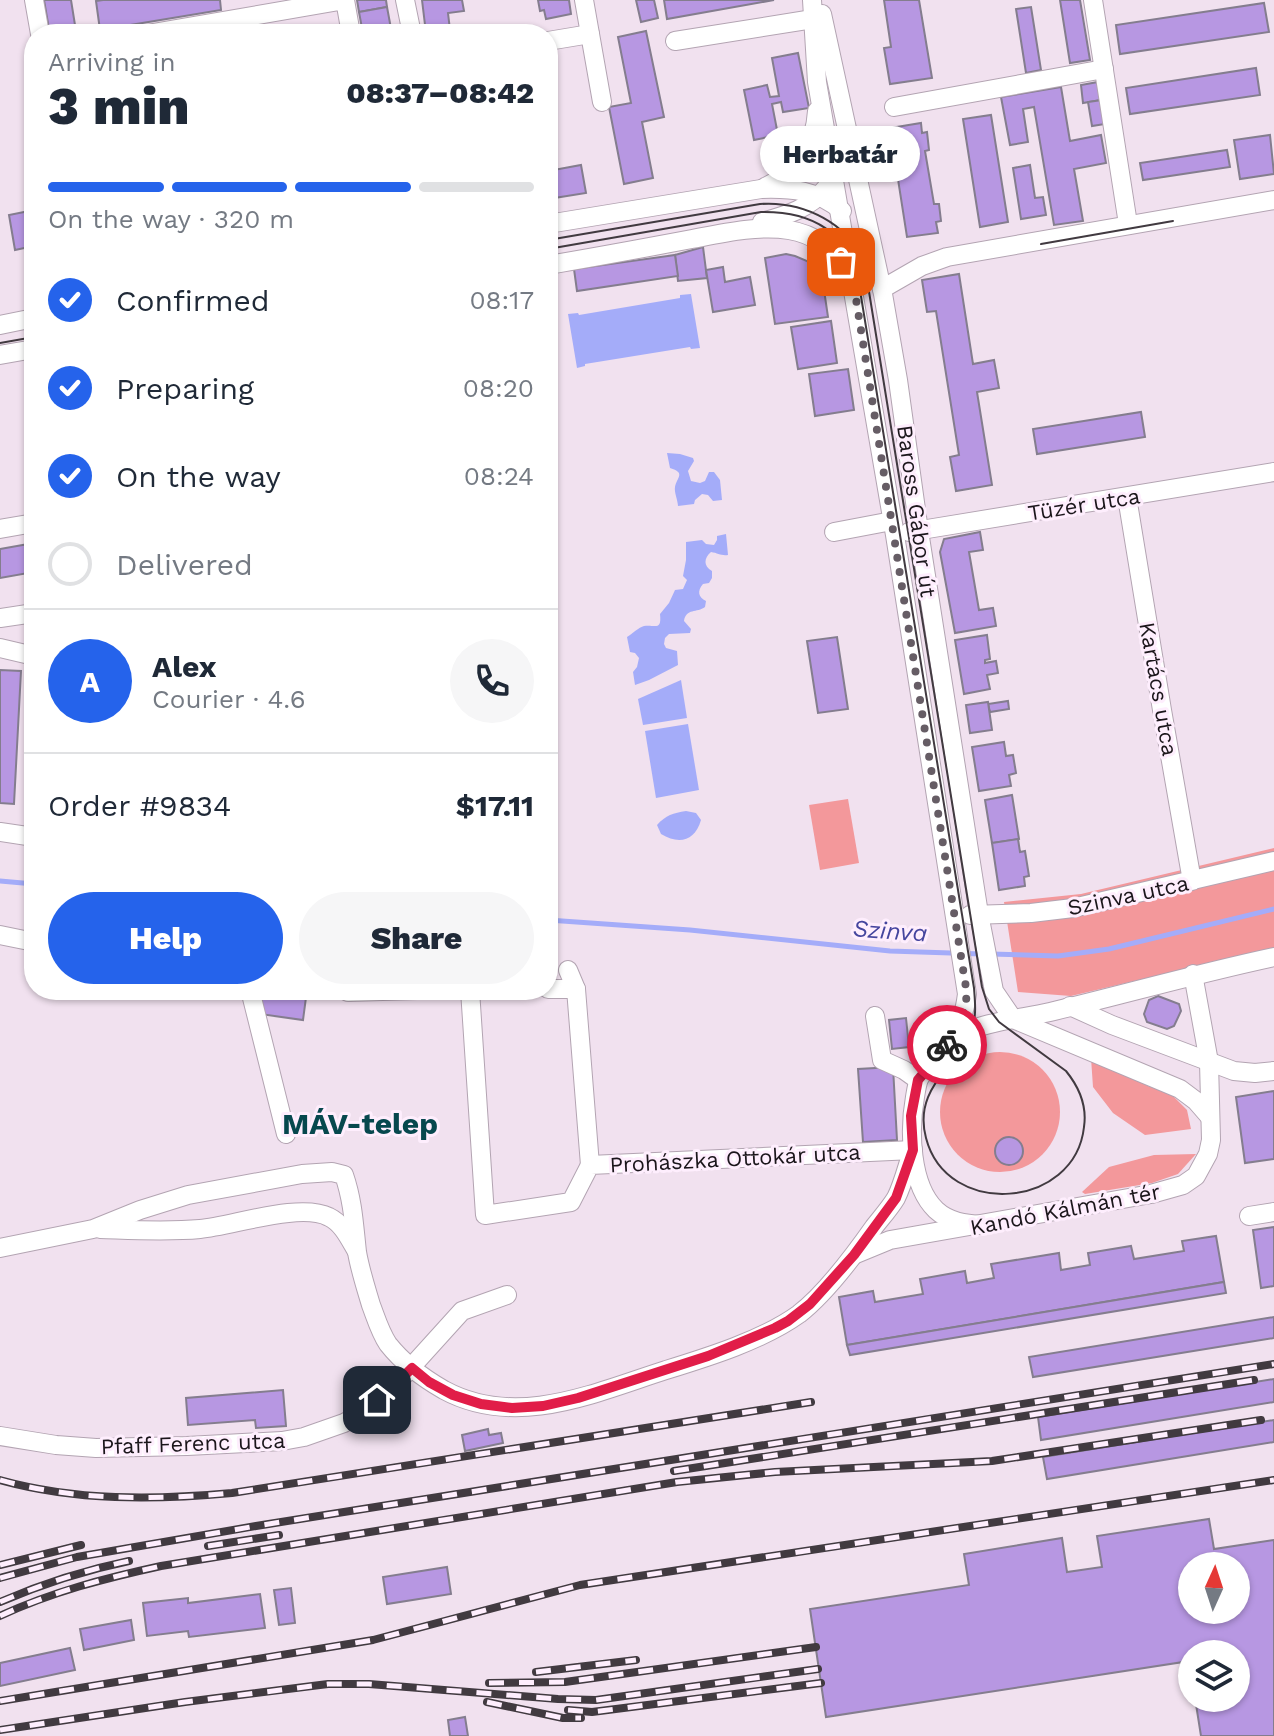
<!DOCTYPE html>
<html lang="en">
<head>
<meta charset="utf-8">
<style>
	:root { --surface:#fff; --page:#f6f6f7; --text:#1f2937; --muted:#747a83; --line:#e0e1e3; --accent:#2563eb }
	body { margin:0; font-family:"Work Sans",sans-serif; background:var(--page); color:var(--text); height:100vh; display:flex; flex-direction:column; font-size:30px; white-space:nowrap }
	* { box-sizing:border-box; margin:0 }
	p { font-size:26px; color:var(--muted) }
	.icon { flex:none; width:44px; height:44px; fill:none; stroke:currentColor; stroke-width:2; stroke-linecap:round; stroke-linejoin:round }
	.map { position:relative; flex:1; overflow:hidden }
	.side { position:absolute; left:24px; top:24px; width:534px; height:976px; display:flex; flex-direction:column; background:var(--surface); border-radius:32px; box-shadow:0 2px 6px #0004 }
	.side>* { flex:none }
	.needle { width:52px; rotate:3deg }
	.tools { position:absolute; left:1178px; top:1552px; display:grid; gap:16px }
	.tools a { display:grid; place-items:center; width:72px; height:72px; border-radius:50%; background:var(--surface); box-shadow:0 2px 6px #0004; font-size:40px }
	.pin { position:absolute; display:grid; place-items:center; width:68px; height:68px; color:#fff; margin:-34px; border-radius:16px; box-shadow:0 4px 12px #0006 }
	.courier { position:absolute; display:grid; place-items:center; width:80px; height:80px; margin:-40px; border:6px solid #e11d48; border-radius:50%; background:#fff; color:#222; box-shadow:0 2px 10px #0007 }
	.bubble { position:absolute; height:56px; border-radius:28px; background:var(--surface); box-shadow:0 2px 6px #0004; font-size:26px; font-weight:800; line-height:56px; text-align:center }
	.summary em { font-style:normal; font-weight:800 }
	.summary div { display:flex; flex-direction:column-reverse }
	.summary { display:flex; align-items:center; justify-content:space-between; height:136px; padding:0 24px }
	h1 { font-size:52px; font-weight:800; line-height:60px }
	.bar { display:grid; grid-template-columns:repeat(4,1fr); gap:12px 8px; align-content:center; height:96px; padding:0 24px }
	.bar i { height:10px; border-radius:6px; background:var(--line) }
	.bar .active { background:var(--accent) }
	.bar p { grid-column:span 4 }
	.line { display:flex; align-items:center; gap:20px; padding:0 24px; border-top:2px solid var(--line) }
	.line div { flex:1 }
	.round { display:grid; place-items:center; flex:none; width:84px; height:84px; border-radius:42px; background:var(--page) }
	ol { padding:0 24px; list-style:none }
	li { display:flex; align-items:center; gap:24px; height:88px }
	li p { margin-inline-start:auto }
	li .icon { padding:8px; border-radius:50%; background:var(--accent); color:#fff; stroke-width:4 }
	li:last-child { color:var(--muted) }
	li i { width:44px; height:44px; border:4px solid var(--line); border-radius:50% }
	.action { display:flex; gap:16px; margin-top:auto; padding:16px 24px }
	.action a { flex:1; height:92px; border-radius:48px; background:var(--accent); color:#fff; font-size:32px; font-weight:800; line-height:92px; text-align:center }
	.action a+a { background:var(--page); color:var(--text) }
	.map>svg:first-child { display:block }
</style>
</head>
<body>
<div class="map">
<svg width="1274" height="1736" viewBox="0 0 1274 1736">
	<rect width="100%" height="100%" fill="#f1e1ef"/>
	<!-- green -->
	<g fill="#f3989b">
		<polygon points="848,799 859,863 820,870 809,805"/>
		<polygon points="1274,848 1274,948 1071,996 1018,992 1004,902 1081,894"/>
		<circle cx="1000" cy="1112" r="60"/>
		<polygon points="1091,1058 1111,1066 1148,1086 1171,1094 1187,1110 1191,1129 1145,1135 1113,1113 1093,1087"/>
		<polygon points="1196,1154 1178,1174 1152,1183 1085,1194 1082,1192 1109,1167 1154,1155"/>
	</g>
	<!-- water -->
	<g fill="#a4acf9">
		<polygon points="691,294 700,348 691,349 690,347 585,364 585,366 577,368 568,314 578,313 579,315 680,298 680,295"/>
		<path d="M667,453L680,454L693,458L694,461L688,471L691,481L700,483L705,481L709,472H714L720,480L722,500L713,501L708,495L702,494L695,500L694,504L678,506C678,501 674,492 675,487C677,477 686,473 670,468Z"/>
		<path d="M726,534L728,555C721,556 718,553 711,552C704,558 703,566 712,571V578L709,583L703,584C697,591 698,597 706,601L705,607C697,613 686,608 684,621L691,629L690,633L669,634L665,638L664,644L666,648L677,651L678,665L649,680L635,685L633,672L637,667L639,658L635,653L630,652L627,637C632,634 639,627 644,626C654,624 662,632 660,614L669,603L675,590L683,589L687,580L683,576L686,560V542L702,540L706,544L714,545L717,540V536Z"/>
		<polygon points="681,680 687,718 643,725 638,699"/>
		<polygon points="688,724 699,790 656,798 645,731"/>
		<path d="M686,811L696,813L701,820C695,841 679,845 661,834L657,825C666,815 673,813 686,811Z"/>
	</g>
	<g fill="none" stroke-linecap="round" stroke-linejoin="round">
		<!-- stream -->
		<g stroke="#a4acf9" stroke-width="5">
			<polyline points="0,881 34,884"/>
			<polyline points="548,920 690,930 890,951 981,954"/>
			<polyline points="991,954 1058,956 1109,949 1274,909"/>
		</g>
	</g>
	<!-- building -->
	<g fill="#b797e2" stroke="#847d8e" stroke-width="2" fill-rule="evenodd">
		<polygon points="44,0 71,0 75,25 49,29"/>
		<polygon points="103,0 220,0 221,10 100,30 96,1"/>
		<polygon points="357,0 386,0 387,7 359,12"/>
		<polygon points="422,0 462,0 464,11 448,13 450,30 426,33"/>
		<polygon points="538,0 569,0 571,14 546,19 544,10 540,11"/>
		<polygon points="636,0 654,0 658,18 641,22"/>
		<polygon points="664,0 774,0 667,19"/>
		<polygon points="884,0 919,0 932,78 890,84 884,48 891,47"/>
		<polygon points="1060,0 1080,0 1090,60 1070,63"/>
		<polygon points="1264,3 1269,32 1120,54 1116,25"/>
		<polygon points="387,7 392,34 363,34 359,12"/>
		<polygon points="1031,7 1041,70 1026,73 1016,9"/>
		<polygon points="646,31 664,117 642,122 653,178 624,184 609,107 631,103 618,37"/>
		<polygon points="798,53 809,108 783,112 781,102 772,104 778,135 754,140 744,90 767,85 770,97 779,96 772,58"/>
		<polygon points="1256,68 1260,95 1130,114 1126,88"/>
		<polygon points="1098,82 1101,100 1083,103 1081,85"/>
		<polygon points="1061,87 1070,141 1101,135 1106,163 1074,169 1083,221 1054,225 1034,107 1023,109 1028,142 1010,145 1001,97"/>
		<polygon points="1102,100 1105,124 1092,126 1088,102"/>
		<polygon points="991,115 1008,222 980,227 963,119"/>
		<polygon points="921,123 922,133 927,132 929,150 925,151 934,204 939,204 941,221 936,222 938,233 907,237 890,128"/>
		<polygon points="1270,135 1274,174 1240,179 1234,140"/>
		<polygon points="1227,150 1230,167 1143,180 1140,163"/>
		<polygon points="581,165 586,193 548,199 548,171"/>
		<polygon points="1030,165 1035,198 1043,197 1046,215 1021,219 1013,168"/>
		<polygon points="34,210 34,246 15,250 9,215"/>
		<polygon points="703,247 707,278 678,281 675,255"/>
		<polygon points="786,254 795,256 807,261 817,271 823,283 828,317 775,324 765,258"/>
		<polygon points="675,255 678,276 577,291 574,269"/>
		<polygon points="723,267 725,282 750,277 755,305 713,312 706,270"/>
		<polygon points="959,274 973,364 994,360 999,388 977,392 992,485 956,491 950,457 959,455 936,311 927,312 922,280"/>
		<polygon points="831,321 837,363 798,369 791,327"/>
		<polygon points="848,369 854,410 815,416 809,374"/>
		<polygon points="1141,412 1145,437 1037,454 1033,429"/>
		<polygon points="980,532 983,550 969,552 979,610 993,608 996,626 955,633 940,552 944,539"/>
		<polygon points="34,543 34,572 0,578 0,549"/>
		<polygon points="987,635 990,659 985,660 985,663 996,661 998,673 987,675 990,689 964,694 955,640"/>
		<polygon points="837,637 848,709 818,713 807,641"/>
		<polygon points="0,670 21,671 14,804 0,803"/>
		<polygon points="1008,701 1009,709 990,712 988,704"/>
		<polygon points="988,702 992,730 970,733 966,705"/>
		<polygon points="1004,742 1006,756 1013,755 1016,773 1009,775 1011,786 979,791 972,747"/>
		<polygon points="1012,795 1019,839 992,843 985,800"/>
		<polygon points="1018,839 1020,852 1025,851 1029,876 1024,877 1025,886 999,890 992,843"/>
		<polygon points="263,990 307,990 303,1020 260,1014"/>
		<polygon points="1158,996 1179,1004 1181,1011 1174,1026 1167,1029 1147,1022 1144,1014 1149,1000"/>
		<polygon points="906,1018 909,1047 892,1049 889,1020"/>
		<polygon points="893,1067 897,1140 863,1142 858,1069"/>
		<polygon points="1274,1091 1274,1159 1245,1163 1236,1097"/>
		<circle cx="1009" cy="1151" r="14"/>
		<polygon points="1274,1227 1274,1286 1261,1288 1253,1230"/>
		<polygon points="1216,1236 1224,1282 847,1345 839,1297 873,1291 875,1302 923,1294 920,1279 965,1271 967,1283 994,1278 991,1264 1059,1253 1061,1270 1090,1265 1088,1253 1131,1246 1134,1259 1184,1251 1182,1241"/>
		<polygon points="1224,1282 1226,1293 850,1355 847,1345"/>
		<polygon points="1274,1317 1274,1338 1033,1377 1029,1357"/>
		<polygon points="1274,1379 1274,1402 1041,1440 1038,1417"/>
		<polygon points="283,1390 286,1426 256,1428 255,1420 188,1425 186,1398"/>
		<polygon points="1274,1420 1274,1442 1047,1479 1043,1457"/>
		<polygon points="488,1429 489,1435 501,1433 503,1443 465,1451 462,1435"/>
		<path d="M1209,1519L1214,1549L1274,1540V1736H1201L1195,1698H1236V1654H1192V1677L1190,1661L826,1717L810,1609L969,1585L964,1554L1062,1538L1067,1572L1102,1567L1097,1536ZM1192,1566H1236V1610H1192Z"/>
		<polygon points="447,1567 451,1594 387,1604 383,1577"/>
		<polygon points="291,1588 295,1623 279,1625 274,1590"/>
		<polygon points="260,1594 265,1628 189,1637 188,1631 147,1636 143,1603 188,1598 188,1603"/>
		<polygon points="131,1620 134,1640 84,1650 80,1629"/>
		<polygon points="70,1648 75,1670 0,1686 0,1663"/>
		<polygon points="465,1717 468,1736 450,1736 448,1720"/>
	</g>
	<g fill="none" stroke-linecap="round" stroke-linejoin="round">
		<defs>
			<g id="minor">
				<polyline points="34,0 40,34"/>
				<polyline points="405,0 412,34"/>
				<polyline points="584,0 602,102"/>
				<path d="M812,0L817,82L895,535L967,994C963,1026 955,1035 935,1059C930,1065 923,1072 919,1079C917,1084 916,1091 915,1097C909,1130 910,1185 936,1210C949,1222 965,1224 982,1225"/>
				<polyline points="1093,0 1128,224"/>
				<polyline points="822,14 883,294 898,380 919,531 979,914 994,991 1013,1019"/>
				<polyline points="147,34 345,0 351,34"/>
				<polyline points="548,41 590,34"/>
				<polyline points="675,41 813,19"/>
				<polyline points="894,107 1104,69"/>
				<path d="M765,187C797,173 815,146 817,111"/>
				<path d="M762,222C787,215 809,209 826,188"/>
				<path d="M548,224L761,189C791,188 818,190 842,211"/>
				<path d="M548,265C596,257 644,248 692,239C723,233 758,225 789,230C814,234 835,249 847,271"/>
				<polyline points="882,289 922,266 947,257 1274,200"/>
				<polyline points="0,325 34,318"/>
				<polyline points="0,355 34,349"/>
				<polyline points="1127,497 1162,710 1192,881"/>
				<polyline points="0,529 34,523"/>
				<polyline points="834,532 892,521"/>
				<polyline points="909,532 1274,472"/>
				<polyline points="0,618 34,613"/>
				<polyline points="0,648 34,656"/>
				<polyline points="0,832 34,837"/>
				<polyline points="970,915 1031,913 1073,908 1274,861"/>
				<polyline points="0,935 34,942"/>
				<polyline points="568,970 576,989 590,1165"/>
				<polyline points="548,989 576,989"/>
				<polyline points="250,990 286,1134"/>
				<polyline points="344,990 348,992 417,990"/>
				<polyline points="470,990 485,1215 571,1202 590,1165 913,1150"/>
				<polyline points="1070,1006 1112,1025 1234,1071 1255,1073 1274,1071"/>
				<polyline points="875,1016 882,1060 904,1070 918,1080"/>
				<polyline points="1013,1019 1180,1089 1196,1101 1209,1116"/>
				<path d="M954,1036C985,1022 1018,1019 1050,1012C1125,994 1199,973 1274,957"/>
				<polyline points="1249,1216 1274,1212"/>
				<path d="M100,1229C133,1230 167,1232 200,1229C233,1226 300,1202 329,1217C342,1223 349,1238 356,1250"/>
				<path d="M0,1248L93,1229L140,1210L188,1195L302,1174L332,1172L344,1175C353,1201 354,1225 357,1252C360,1270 366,1288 371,1305C376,1318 380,1332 388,1344C403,1363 423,1378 444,1390C516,1429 594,1393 666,1370C708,1357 763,1340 799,1314C825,1294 855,1254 874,1227C881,1218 890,1208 896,1198C903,1184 907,1167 912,1152"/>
				<polyline points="856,1254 890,1240 1151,1194 1183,1185 1196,1176 1208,1154 1211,1140 1209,1062 1193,974"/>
				<polyline points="0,1436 56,1445 96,1448 187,1446 282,1441 304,1437 344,1423 360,1414 395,1385 462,1311 507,1295"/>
			</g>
		</defs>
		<!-- minor casing -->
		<use href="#minor" stroke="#b3a4b2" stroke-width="20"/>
		<!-- minor -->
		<use href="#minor" stroke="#fff" stroke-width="18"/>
		<!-- tram -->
		<g stroke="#413a40" stroke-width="2">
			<path d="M548,240L760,204C803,201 851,223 865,267L982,987L989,1009L999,1022L1066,1071C1079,1087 1087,1107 1084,1127C1075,1209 947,1219 926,1138C913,1089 954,1069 971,1030C977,1017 975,1002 974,988L859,284C849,232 812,211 761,212L548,249"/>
			<polyline points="1041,244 1173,221"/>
			<polyline points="0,343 34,337"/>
		</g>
		<defs>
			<g id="rail">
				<polyline points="674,1471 1254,1380"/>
				<path d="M0,1480C76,1501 154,1500 232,1493L811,1402"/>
				<polyline points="208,1546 279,1535"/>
				<polyline points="0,1565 81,1545"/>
				<polyline points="0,1578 77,1557 256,1526 1274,1364"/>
				<path d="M0,1602C42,1584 85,1570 129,1561"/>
				<path d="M0,1616C51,1592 106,1578 161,1566L677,1482L775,1472L992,1461L1261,1420"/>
				<polyline points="536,1672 636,1660"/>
				<polyline points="489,1683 565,1682 816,1647"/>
				<polyline points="0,1701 373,1640 580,1585 1274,1480"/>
				<polyline points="487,1702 563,1718 581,1718"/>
				<polyline points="568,1710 592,1712 821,1683"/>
				<polyline points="0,1730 185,1702 328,1684 369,1684 558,1699 596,1700 818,1669"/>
			</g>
		</defs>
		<!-- rail casing -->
		<use href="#rail" stroke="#413a40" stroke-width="8"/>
		<!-- rail -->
		<use href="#rail" stroke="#feeefd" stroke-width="5" stroke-dasharray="15" stroke-linecap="butt"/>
	</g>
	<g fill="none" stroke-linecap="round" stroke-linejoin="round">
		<!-- done -->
		<path stroke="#665d65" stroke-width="8" stroke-dasharray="0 14.4" d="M841,262L853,284L856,299L967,994C964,1014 960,1029 947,1045"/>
		<!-- route -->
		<polyline stroke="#e11d48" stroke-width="10" points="377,1400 395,1385 412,1368 429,1382 453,1395 481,1404 512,1408 543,1406 578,1398 708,1356 775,1328 788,1321 810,1304 854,1255 896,1198 913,1150 911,1116 918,1080 947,1045"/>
	</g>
	<g text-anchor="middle" stroke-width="6" stroke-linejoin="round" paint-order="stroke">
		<!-- street labels -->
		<g font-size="22" fill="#1b161b" stroke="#feeefd">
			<text transform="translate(1084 504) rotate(-9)" y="8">Tüzér utca</text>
			<text transform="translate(917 511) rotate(82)" y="8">Baross Gábor út</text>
			<text transform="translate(1159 689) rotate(80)" y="8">Kartács utca</text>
			<text transform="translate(1128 895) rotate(-12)" y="8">Szinva utca</text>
			<text transform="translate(735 1158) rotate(-3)" y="8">Prohászka Ottokár utca</text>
			<text transform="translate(1065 1209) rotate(-11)" y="8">Kandó Kálmán tér</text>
			<text transform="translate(193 1443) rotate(-2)" y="8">Pfaff Ferenc utca</text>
		</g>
		<!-- water labels -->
		<g font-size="24" font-style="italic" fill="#45459e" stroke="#feeefd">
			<text transform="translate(890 931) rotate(4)" y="8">Szinva</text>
		</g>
		<!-- district labels -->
		<g font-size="30" font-weight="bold" fill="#07484e" stroke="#feeefd">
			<text x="360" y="1134">MÁV-telep</text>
		</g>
	</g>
</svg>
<div class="tools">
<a><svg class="needle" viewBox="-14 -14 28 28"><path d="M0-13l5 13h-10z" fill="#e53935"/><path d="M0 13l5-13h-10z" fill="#747a83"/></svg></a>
<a><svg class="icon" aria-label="layers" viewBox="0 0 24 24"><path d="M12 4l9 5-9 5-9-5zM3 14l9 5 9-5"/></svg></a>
</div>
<div class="pin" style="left:841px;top:262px;background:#ea580c"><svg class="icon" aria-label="bag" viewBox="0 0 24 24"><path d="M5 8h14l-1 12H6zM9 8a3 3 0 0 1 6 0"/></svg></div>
<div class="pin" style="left:377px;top:1400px;background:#1f2937"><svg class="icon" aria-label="home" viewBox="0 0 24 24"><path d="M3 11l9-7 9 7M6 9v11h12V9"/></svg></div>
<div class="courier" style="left:947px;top:1045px"><svg class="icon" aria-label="bike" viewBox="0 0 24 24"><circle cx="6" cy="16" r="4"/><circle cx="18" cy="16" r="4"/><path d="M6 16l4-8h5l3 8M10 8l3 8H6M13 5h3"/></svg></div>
<div class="bubble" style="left:760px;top:126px;width:160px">Herbatár</div>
<section class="side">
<div class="summary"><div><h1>3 min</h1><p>Arriving in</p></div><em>08:37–08:42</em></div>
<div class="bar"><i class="active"></i><i class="active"></i><i class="active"></i><i></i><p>On the way · 320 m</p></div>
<ol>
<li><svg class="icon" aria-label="check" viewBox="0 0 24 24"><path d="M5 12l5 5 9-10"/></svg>Confirmed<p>08:17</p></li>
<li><svg class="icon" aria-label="check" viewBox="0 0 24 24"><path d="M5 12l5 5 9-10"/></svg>Preparing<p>08:20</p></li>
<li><svg class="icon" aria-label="check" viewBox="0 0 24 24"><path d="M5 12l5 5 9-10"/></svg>On the way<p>08:24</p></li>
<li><i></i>Delivered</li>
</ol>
<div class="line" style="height:144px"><b class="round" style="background:var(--accent);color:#fff">A</b><div><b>Alex</b><p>Courier · 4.6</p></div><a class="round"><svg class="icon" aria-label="phone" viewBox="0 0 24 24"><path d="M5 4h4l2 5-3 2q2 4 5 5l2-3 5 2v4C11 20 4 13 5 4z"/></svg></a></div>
<div class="line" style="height:104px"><div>Order #9834</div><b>$17.11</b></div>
<div class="action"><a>Help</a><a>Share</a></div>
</section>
</div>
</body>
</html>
